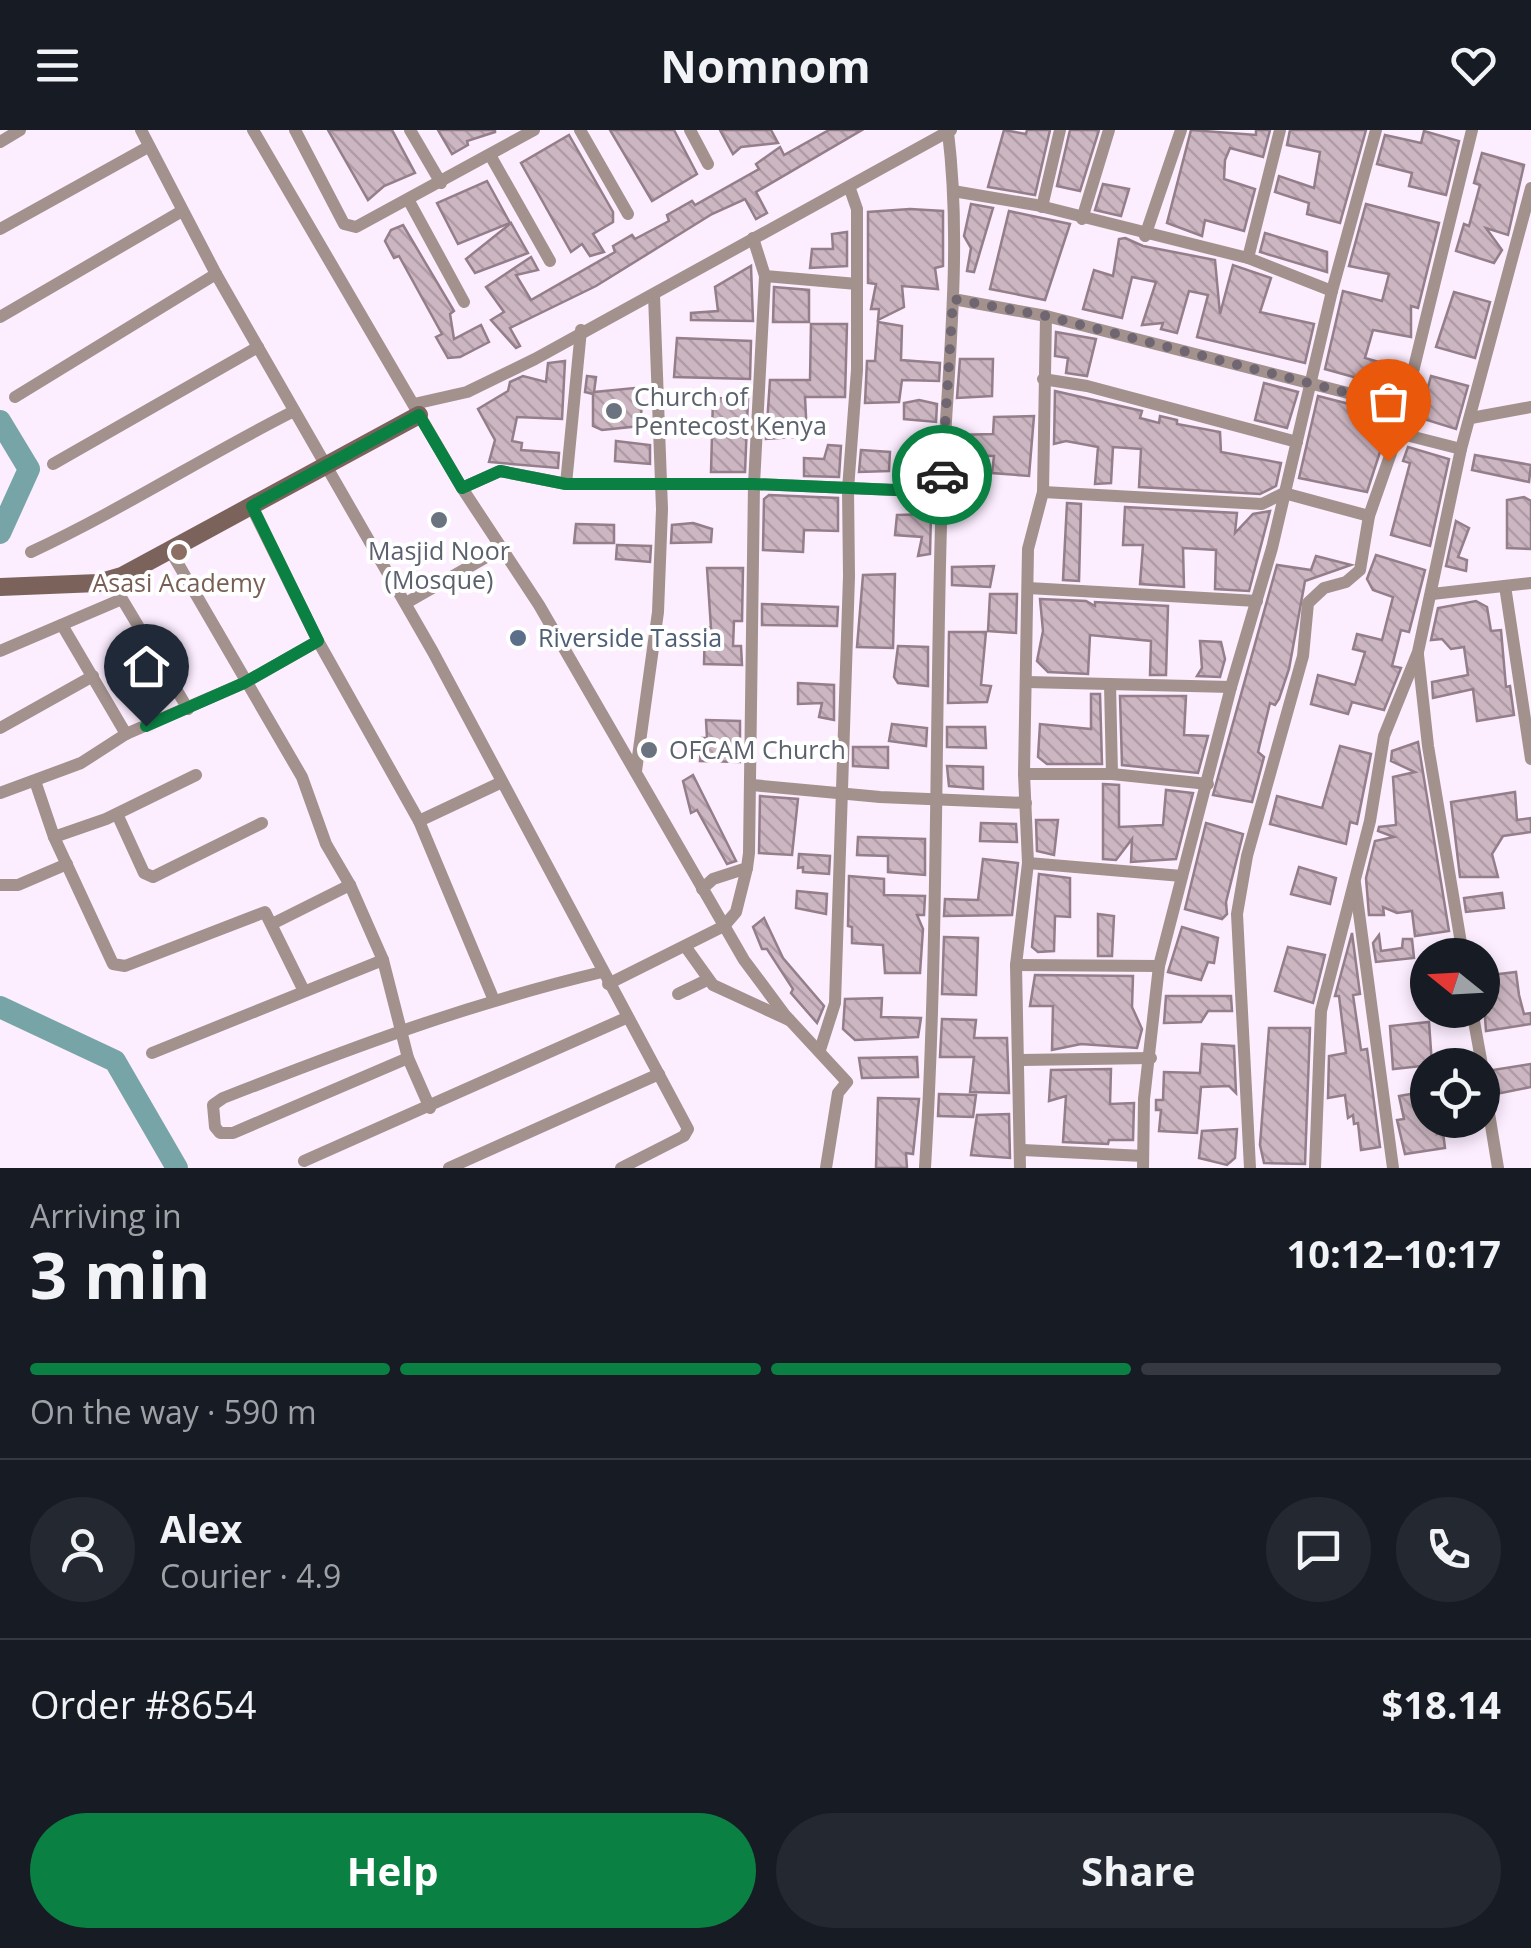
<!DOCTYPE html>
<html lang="en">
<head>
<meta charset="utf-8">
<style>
	:root { --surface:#171b24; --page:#242831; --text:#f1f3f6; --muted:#9ea1a6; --line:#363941; --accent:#0b8043 }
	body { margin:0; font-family:"Open Sans",sans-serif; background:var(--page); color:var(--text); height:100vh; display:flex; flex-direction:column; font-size:38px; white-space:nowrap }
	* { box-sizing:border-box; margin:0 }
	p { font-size:32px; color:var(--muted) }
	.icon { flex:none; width:55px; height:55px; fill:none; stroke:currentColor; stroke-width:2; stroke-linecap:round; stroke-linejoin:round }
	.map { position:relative; height:1038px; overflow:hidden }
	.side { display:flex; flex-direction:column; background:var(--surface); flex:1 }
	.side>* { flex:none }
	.needle { width:65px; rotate:288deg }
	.fabs { position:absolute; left:1410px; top:808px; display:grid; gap:20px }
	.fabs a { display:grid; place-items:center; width:90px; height:90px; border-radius:50%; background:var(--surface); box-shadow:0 5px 15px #0003; font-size:50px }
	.pin { position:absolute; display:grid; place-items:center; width:85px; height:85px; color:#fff; margin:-102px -42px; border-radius:50% 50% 50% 0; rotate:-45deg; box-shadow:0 0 10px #0007 }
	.pin .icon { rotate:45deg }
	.courier { position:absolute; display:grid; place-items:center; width:100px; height:100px; margin:-50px; border:8px solid #0b8043; border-radius:50%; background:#fff; color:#222; box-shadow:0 2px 12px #0007 }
	.summary em { font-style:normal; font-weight:700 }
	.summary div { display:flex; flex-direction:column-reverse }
	.summary { display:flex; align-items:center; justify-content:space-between; height:170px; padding:0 30px }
	h1 { font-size:65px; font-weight:700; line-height:75px }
	.bar { display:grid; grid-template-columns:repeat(4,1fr); gap:15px 10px; align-content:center; height:120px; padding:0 30px }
	.bar i { height:12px; border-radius:8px; background:var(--line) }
	.bar .active { background:var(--accent) }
	.bar p { grid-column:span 4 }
	.line { display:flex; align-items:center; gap:25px; padding:0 30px; border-top:2px solid var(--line) }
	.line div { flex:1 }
	.round { display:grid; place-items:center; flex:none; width:105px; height:105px; border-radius:52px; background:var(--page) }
	.action { display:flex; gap:20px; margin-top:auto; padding:20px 30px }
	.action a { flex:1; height:115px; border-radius:60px; background:var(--accent); color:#fff; font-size:40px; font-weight:700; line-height:115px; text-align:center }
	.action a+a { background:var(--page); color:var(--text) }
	header { display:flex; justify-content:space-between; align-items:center; height:130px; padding:0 30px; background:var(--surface); font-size:45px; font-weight:700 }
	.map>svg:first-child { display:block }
</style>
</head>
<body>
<header><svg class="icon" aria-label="menu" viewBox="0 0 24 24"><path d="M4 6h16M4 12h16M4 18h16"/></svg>Nomnom<svg class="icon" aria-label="heart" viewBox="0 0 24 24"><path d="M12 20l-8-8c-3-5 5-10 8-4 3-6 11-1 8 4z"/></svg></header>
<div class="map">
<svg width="1531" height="1038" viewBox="0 0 1531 1038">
	<defs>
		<pattern id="building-back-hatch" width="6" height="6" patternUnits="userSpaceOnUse" patternTransform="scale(2.5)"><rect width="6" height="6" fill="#ccb6c2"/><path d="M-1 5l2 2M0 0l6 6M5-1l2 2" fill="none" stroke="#af9ca7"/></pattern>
	</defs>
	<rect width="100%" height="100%" fill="#fcedff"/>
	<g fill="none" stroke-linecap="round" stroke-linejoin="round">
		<!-- river -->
		<g stroke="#77a4a7" stroke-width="22">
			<polyline points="0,291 29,339 0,403"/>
			<polyline points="0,877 115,931 177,1038"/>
		</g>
	</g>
	<!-- building -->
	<g fill="url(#building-back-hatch)" stroke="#937e89" stroke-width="2.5">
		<polygon points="328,0 392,0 415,43 384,56 368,70"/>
		<polygon points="438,0 495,0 495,2 467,11 468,15 452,24"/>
		<polygon points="610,0 674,0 697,44 652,71"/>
		<polygon points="720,0 771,0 778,13 741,17 733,24"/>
		<polygon points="829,0 862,0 756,62 767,83 756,89 745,69 712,84 596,156 510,198 520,216 516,218 491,190 504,182 486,157 531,127 538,140 516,145 531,170 615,122 613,116 632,105 635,109 669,91 667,85 692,71 695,75 759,39 756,34 780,17 784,25"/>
		<polygon points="1004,0 1026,4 1027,0 1050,0 1035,65 988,57"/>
		<polygon points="1070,0 1099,0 1080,61 1057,56"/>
		<polygon points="1191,0 1256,5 1256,0 1270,0 1263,27 1230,18 1225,30 1224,49 1255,59 1244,101 1205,90 1202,106 1167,93"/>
		<polygon points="1290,0 1366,0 1340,93 1307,84 1309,73 1275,62 1279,46 1314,58 1320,22 1287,15"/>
		<polygon points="1424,1 1459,11 1446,65 1409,56 1412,43 1377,34 1385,5 1421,13"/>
		<polygon points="569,5 613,82 613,92 593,104 604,122 590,126 582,114 571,122 521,33"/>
		<polygon points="1482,23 1524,35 1508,105 1486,98 1502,120 1494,133 1456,121 1464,94 1469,96 1480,55 1474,53"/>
		<polygon points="487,51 510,93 458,114 437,73"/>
		<polygon points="1103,54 1129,59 1121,86 1095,80"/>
		<polygon points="971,74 993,78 974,142 967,141 971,118 964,106"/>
		<polygon points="1366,74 1439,93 1418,178 1411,176 1411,207 1373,200 1365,228 1393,236 1387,258 1379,256 1382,261 1368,251 1325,239 1343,161 1382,171 1389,144 1349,136"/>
		<polygon points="910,79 943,81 943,136 935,138 938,159 902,156 904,177 878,190 879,179 871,179 876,154 868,153 868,82"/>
		<polygon points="1009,81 1070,94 1045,170 990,159"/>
		<polygon points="511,93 528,123 475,143 466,129"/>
		<polygon points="403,95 454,181 450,184 454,209 481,195 489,212 460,227 448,228 436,207 442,204 399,126 394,128 385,111 391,100"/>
		<polygon points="847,102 847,136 810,138 812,119 833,119 832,104"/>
		<polygon points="1265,103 1327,122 1327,142 1260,122"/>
		<polygon points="1125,108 1143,116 1215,130 1220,184 1233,135 1271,148 1260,182 1314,194 1305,233 1197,207 1208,165 1189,161 1177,203 1161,199 1163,193 1142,195 1156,152 1132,147 1122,188 1083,179 1094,140 1113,146 1119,109"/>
		<polygon points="751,136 753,191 691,190 691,183 718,181 715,157"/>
		<polygon points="774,157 809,160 809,192 773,192"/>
		<polygon points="1454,162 1490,172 1475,228 1436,217"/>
		<polygon points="878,192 902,196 901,230 940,233 939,251 902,250 899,272 865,273 867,231 875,231"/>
		<polygon points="811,194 847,194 845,267 805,267 807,306 766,309 770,250 810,250"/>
		<polygon points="1056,202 1096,209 1087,246 1066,243 1068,228 1055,226"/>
		<polygon points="677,208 751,211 750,249 674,247"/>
		<polygon points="960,229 993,229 992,266 957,268"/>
		<polygon points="565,231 562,289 517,287 512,311 522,313 521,320 559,323 558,338 489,332 495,310 478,279 508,261 510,252 523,246 546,252 548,233"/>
		<polygon points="587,246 596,247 594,262 634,258 635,271 642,273 640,296 602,300 593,296 593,264 585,262"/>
		<polygon points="1431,246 1468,256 1456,299 1414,286 1419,273 1423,275"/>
		<polygon points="1264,253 1298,262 1287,298 1255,290"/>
		<polygon points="1055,261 1142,281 1140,288 1159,293 1160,286 1177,290 1177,294 1220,302 1221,322 1281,333 1276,356 1260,364 1139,357 1141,319 1113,317 1111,353 1095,354 1098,317 1066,311 1054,314"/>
		<polygon points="1318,266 1392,285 1367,362 1299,348"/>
		<polygon points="713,268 748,269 745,342 711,342"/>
		<polygon points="919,270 937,274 936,292 904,289 904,273"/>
		<polygon points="1034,286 1029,346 992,343 994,326 954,325 955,305 993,304 994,287"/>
		<polygon points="616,311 650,315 650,334 615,331"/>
		<polygon points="828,315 841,316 839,347 804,346 804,328 824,329"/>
		<polygon points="1408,317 1449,329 1430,416 1391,405 1410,333 1403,331"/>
		<polygon points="861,320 890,322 889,341 859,342"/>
		<polygon points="1475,325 1531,335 1529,352 1472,340"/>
		<polygon points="769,365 838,368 838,401 804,400 803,422 763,420 764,369"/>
		<polygon points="1524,367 1531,371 1531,419 1507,418 1507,370"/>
		<polygon points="1067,373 1081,374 1079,451 1063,450"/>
		<polygon points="1125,377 1237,383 1235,403 1253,384 1270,381 1249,461 1215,459 1216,420 1183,418 1184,457 1140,454 1143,415 1123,415"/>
		<polygon points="931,384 930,424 918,426 922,407 895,405 897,385"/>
		<polygon points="1456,391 1469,398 1458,427 1467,430 1466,441 1446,436"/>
		<polygon points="693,393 712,399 711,412 671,413 672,395"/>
		<polygon points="576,394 614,395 614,413 574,413"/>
		<polygon points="617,415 651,416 650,432 616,429"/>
		<polygon points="1376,425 1425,440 1409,502 1401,500 1392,536 1401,538 1384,580 1352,572 1348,584 1311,574 1318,545 1355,555 1365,522 1353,519 1357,504 1382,510 1393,467 1373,460 1367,449"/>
		<polygon points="1316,426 1351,435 1305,451 1289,539 1279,569 1275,575 1270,573 1258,622 1264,627 1252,672 1213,665 1277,435 1311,440"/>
		<polygon points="994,436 990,457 952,455 952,437"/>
		<polygon points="707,438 743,438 742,491 734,491 733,516 741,516 742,535 704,534 705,497 711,498"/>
		<polygon points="895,444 893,518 857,517 863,445"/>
		<polygon points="990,464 1017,464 1016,503 988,501"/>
		<polygon points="1040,469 1086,471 1095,476 1095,472 1168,476 1166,545 1150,545 1151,511 1090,505 1088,544 1048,542 1037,531 1043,501"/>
		<polygon points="1476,471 1487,477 1491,501 1501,500 1506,557 1510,556 1514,585 1477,591 1473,559 1433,568 1432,552 1468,545 1464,517 1451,519 1442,509 1431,510 1438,478"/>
		<polygon points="762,474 838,477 837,496 762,495"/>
		<polygon points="949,502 986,502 981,555 991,556 987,572 948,573"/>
		<polygon points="1200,511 1221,512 1225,529 1220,547 1197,546 1202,538"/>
		<polygon points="898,516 928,517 928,556 898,553 894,547"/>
		<polygon points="798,553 834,555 834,590 819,587 822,573 798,574"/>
		<polygon points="1091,564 1100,564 1102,634 1047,634 1038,627 1040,594 1091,599"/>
		<polygon points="1120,566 1186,566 1184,605 1208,606 1198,643 1122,635"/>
		<polygon points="706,590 740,591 740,632 700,631 702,608 707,608"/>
		<polygon points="892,594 927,598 926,616 889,611"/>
		<polygon points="947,597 985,597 986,618 947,617"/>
		<polygon points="1418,612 1449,801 1415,806 1412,781 1397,783 1383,777 1384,785 1369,785 1366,748 1375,711 1394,707 1378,701 1379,697 1396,695 1393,647 1415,642 1391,631 1392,621"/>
		<polygon points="1340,616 1371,624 1357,694 1350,692 1346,714 1270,694 1277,666 1322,678"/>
		<polygon points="853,617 888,617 888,638 853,636"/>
		<polygon points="947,636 983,637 983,659 949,656"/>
		<polygon points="693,645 736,731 727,734 697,680 691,683 683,651"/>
		<polygon points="1103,654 1119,655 1119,697 1163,695 1166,660 1193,663 1176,729 1131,732 1132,709 1116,730 1103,729"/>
		<polygon points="1515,662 1517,690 1531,688 1531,702 1503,706 1492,724 1498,747 1460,747 1451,672"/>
		<polygon points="760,666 798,669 792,725 759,723"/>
		<polygon points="1036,690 1058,690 1054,725 1037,721"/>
		<polygon points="981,693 1016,694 1017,712 980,711"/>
		<polygon points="1206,693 1243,704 1226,772 1227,784 1222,789 1185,779"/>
		<polygon points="858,707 925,709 925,745 888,742 888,726 857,725"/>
		<polygon points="799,724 830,726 829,744 803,742 803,737 798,738"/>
		<polygon points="983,729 1018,733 1012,785 944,786 945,769 978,770"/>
		<polygon points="1299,737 1336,748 1330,774 1291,764"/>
		<polygon points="1039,744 1070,748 1070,787 1055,786 1054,821 1038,822 1032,817"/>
		<polygon points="849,746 884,749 884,765 925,766 924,785 917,785 923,799 920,843 885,843 883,815 852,813 852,797 848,796"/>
		<polygon points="797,761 827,764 826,784 796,778"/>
		<polygon points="1502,763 1504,778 1466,782 1464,768"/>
		<polygon points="1098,784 1114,786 1112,826 1098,826"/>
		<polygon points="764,788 783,828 824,876 817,893 791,863 793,859 767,819 762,819 753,797"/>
		<polygon points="1182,797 1218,808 1214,833 1208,832 1201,850 1168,842"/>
		<polygon points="1352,803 1360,864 1353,865 1361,920 1367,919 1380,1017 1361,1020 1358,993 1354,994 1353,985 1348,988 1345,965 1328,968 1329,926 1346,923 1339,866 1335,866"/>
		<polygon points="1379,805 1381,821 1402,818 1403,809 1412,809 1414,828 1376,832 1373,813"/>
		<polygon points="944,807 978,808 976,865 942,864"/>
		<polygon points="1288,817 1325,825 1313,873 1275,861"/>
		<polygon points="1516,842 1519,865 1524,884 1531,883 1531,894 1486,901 1482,846"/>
		<polygon points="1035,845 1133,846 1132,877 1142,899 1137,918 1081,914 1052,920 1053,876 1030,876"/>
		<polygon points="1166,866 1231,866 1232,881 1208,881 1201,892 1164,893"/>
		<polygon points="882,868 881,887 921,888 918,907 855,910 843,899 845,869"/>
		<polygon points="942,889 976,890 974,908 1007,908 1009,963 970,962 974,927 940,927"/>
		<polygon points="1429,892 1432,935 1393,939 1390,896"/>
		<polygon points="1269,898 1310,898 1305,1034 1264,1033 1260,1015"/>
		<polygon points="1202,914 1234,916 1236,963 1229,956 1201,957 1197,1003 1159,1001 1161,980 1156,980 1156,970 1163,970 1164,942 1200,943"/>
		<polygon points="917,927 918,947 862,948 859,928"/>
		<polygon points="1531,934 1531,957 1496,964 1493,940"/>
		<polygon points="1111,939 1110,974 1134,973 1133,1010 1109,1010 1108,1014 1063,1012 1066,966 1049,971 1051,940"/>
		<polygon points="1428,961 1428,990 1439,990 1437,1004 1443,1002 1445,1018 1405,1024 1397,990 1404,989 1399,966"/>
		<polygon points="939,964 976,965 973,987 938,986"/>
		<polygon points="878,968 919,969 913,1024 906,1023 907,1038 876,1038"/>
		<polygon points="1009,984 1010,1028 971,1025 977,985"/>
		<polygon points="1237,999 1235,1028 1227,1035 1199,1028 1202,1001"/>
	</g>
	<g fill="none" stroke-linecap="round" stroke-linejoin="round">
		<!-- street -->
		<g stroke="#a2918c" stroke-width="12">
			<polyline points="141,0 216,144 433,522 688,999 684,1006 621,1038"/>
			<polyline points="253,0 462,358 539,475 744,830 785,885 847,952 838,963 826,1038"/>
			<polyline points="295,0 344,94 356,97 534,0"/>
			<polyline points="410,0 441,53"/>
			<polyline points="580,0 628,84"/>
			<polyline points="690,0 708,34"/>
			<polyline points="0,12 20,0"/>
			<polyline points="490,25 550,131"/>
			<polyline points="953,61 1036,75 1248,128 1332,161"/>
			<polyline points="409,71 464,172"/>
			<polyline points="1042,77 1060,0"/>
			<polyline points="1082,89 1109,0"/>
			<polyline points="0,99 148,17"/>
			<polyline points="1145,106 1181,0"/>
			<polyline points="1248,128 1280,0"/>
			<polyline points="765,146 857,154"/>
			<polyline points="953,169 1046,186 1403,277"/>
			<polyline points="0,187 182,81"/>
			<polyline points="1043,249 1087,256 1297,312"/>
			<polyline points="15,267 216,144"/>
			<polyline points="414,274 467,262 535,229 951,0"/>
			<polyline points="1471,288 1531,277"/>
			<polyline points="1398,303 1461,319"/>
			<polyline points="53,334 258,217"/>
			<polyline points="566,354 581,200"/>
			<polyline points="462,358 500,341 566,354 754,354 941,362"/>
			<polyline points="1043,362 1262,374 1284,363 1369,386"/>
			<polyline points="251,376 318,511 419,691 493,868"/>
			<polyline points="170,420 302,647 326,714 350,755 383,830"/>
			<path d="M31,422C121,380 205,326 294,281"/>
			<polyline points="1505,456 1531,629"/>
			<polyline points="1028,458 1257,471"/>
			<polyline points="1432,464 1531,453"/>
			<polyline points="406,473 502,418"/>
			<polyline points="62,495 126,604"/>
			<polyline points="0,521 122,469 188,579"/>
			<polyline points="1418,525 1428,616 1463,825"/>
			<polyline points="1027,552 1231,557"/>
			<polyline points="1110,554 1112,644"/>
			<polyline points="0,598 93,546"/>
			<polyline points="636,641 658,482 662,379 654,165"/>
			<polyline points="1024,644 1112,644 1208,654"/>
			<polyline points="35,651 54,707 113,834 125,836 265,782 303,859"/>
			<polyline points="752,655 880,667 1026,673"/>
			<polyline points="0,663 81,633 126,604 244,553 318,511"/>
			<polyline points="117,684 144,743 153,747 262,693"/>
			<polyline points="419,691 502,652"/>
			<polyline points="54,707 106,689 196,645"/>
			<polyline points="1028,733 1182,746"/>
			<polyline points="1355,753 1393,1038"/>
			<polyline points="0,755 18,755 67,734"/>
			<polyline points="702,759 713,749 747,738 749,723 754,354 765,146 753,108"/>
			<polyline points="274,793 350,755"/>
			<polyline points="685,816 713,855 789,890"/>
			<polyline points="1016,835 1159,836"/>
			<polyline points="608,854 724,796 736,782 747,738"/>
			<polyline points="678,864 707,850"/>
			<polyline points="1472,880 1482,935"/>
			<polyline points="820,920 835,873 849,446 848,359 857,240 857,79 850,59"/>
			<polyline points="152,923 383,830 408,928 430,978"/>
			<path d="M408,928L233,1003H220L215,997L213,975L223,968C351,918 467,874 602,842"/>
			<polyline points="1021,930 1151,928"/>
			<polyline points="1482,941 1498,1038"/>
			<polyline points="1023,1020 1143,1026"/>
			<polyline points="304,1031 626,888"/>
			<polyline points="449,1038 659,944"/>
			<path d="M925,1038C938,824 935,609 941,395C944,264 964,133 948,2"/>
			<polyline points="1020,1038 1016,835 1028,733 1024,644 1028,419 1043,362 1046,186"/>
			<polyline points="1143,1038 1144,969 1159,836 1231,557 1272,418 1332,161 1376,0"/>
			<polyline points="1250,1038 1237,784 1247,726 1303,526 1308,473 1324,458 1346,452 1360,440 1369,386 1398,303 1472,0"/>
			<polyline points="1315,1038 1321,881 1370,691 1384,606 1418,522 1461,319 1531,58"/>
		</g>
		<!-- secondary -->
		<polyline stroke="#7b635c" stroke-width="18" points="0,457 98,453 122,446 419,285"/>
	</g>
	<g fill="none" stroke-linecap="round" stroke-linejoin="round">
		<!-- done -->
		<polyline stroke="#6f6671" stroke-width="10" stroke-dasharray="0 18" points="942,345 953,169 1046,186 1403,277 1388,331"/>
		<!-- route -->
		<polyline stroke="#0b8043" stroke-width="12" points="146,596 244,553 318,511 252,376 419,285 462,358 500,341 566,354 754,354 942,362 942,345"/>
	</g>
	<!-- markers -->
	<g fill="#6b7280" stroke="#fff" stroke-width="4">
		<circle cx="614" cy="281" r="10"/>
		<circle cx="439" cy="390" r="10"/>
		<circle cx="649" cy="620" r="10"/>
	</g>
	<circle fill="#8d6e63" stroke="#fff" stroke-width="4" cx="179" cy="422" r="10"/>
	<circle fill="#5c6f8a" stroke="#fff" stroke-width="4" cx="518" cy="508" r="10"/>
	<g text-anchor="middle" stroke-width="8" stroke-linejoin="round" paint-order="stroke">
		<!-- worship labels -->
		<g font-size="25" fill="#5b616d" stroke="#fff" text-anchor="start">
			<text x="634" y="276">Church of<tspan x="634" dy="29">Pentecost Kenya</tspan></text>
			<text x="439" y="430" text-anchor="middle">Masjid Noor<tspan x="439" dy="29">(Mosque)</tspan></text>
			<text x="669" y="629">OFCAM Church</text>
		</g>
		<!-- education labels -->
		<g font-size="25" fill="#785e54" stroke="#fff">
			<text x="179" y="462">Asasi Academy</text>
		</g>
		<!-- service labels -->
		<g font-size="25" fill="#4e5e75" stroke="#fff" text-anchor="start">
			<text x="538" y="517">Riverside Tassia</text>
		</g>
	</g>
</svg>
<div class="fabs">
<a><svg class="needle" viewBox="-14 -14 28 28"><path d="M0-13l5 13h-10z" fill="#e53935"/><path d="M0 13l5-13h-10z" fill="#9ea1a6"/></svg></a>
<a><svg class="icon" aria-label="locate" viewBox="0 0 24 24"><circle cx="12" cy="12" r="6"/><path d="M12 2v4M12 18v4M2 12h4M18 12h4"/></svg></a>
</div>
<div class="pin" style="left:1388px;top:331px;background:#ea580c"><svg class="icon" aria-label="bag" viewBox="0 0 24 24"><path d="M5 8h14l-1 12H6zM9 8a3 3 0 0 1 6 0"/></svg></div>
<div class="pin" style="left:146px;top:596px;background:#1f2937"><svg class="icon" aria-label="home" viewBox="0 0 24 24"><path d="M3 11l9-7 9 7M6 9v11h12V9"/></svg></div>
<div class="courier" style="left:942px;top:345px"><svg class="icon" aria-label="car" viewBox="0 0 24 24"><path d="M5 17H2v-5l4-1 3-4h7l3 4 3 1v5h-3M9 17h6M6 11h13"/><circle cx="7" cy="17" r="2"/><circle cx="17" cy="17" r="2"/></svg></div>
</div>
<section class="side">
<div class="summary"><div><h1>3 min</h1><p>Arriving in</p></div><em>10:12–10:17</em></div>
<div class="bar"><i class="active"></i><i class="active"></i><i class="active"></i><i></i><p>On the way · 590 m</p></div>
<div class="line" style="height:180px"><a class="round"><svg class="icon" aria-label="person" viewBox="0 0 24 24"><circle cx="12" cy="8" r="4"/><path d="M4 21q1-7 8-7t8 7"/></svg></a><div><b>Alex</b><p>Courier · 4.9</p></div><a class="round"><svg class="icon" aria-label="chat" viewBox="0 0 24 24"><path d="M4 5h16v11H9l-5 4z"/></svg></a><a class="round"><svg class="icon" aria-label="phone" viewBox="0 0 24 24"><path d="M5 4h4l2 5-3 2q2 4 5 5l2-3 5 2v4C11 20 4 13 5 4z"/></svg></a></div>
<div class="line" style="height:130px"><div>Order #8654</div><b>$18.14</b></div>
<div class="action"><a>Help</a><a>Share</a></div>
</section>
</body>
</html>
